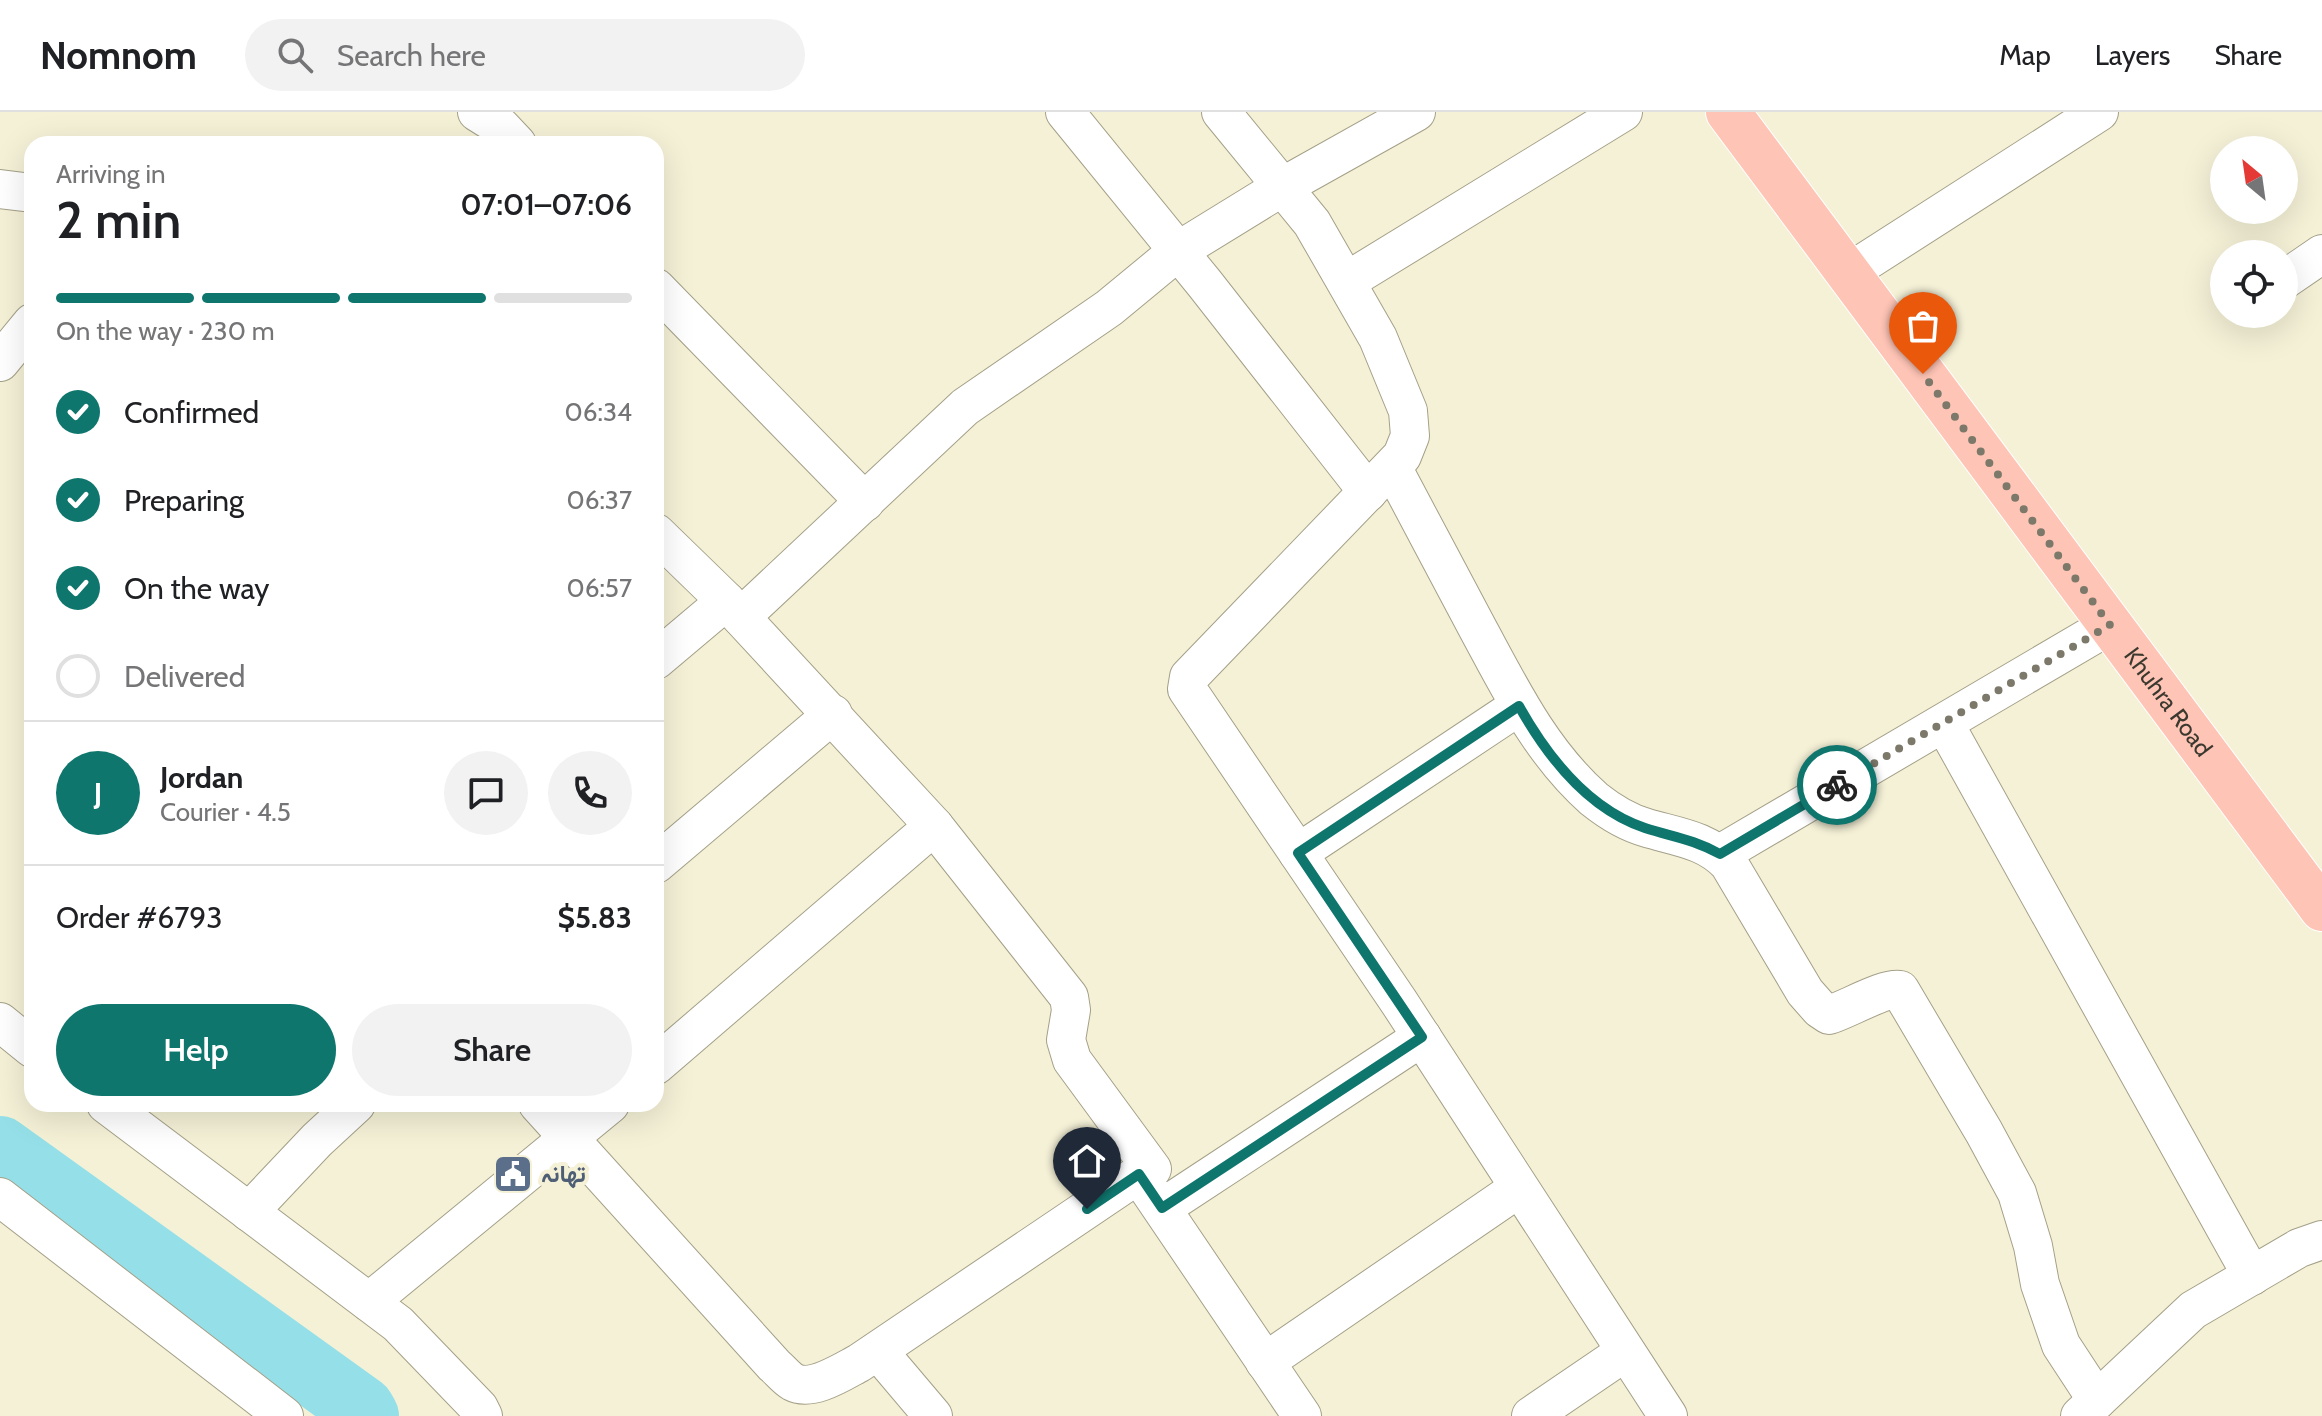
<!DOCTYPE html>
<html lang="en">
<head>
<meta charset="utf-8">
<style>
	:root { --surface:#fff; --page:#f2f2f2; --text:#202124; --muted:#757577; --line:#e0e0e0; --accent:#0f766e }
	body { margin:0; font-family:Cabin,Vazirmatn,sans-serif; background:var(--page); color:var(--text); height:100vh; display:flex; flex-direction:column; font-size:30px; white-space:nowrap }
	* { box-sizing:border-box; margin:0 }
	p { font-size:26px; color:var(--muted) }
	.icon { flex:none; width:44px; height:44px; fill:none; stroke:currentColor; stroke-width:2; stroke-linecap:round; stroke-linejoin:round }
	.map { position:relative; flex:1; overflow:hidden }
	.drawer { position:absolute; left:24px; top:24px; width:640px; height:976px; display:flex; flex-direction:column; background:var(--surface); border-radius:24px; box-shadow:0 8px 32px #0002 }
	.drawer>* { flex:none }
	.needle { width:52px; rotate:331deg }
	.controls { position:absolute; left:2210px; top:24px; display:grid; gap:16px }
	.controls a { display:grid; place-items:center; width:88px; height:88px; border-radius:50%; background:var(--surface); box-shadow:0 8px 32px #0002; font-size:40px }
	.pin { position:absolute; display:grid; place-items:center; width:68px; height:68px; color:#fff; margin:-82px -34px; border-radius:50% 50% 50% 0; rotate:-45deg; box-shadow:0 0 8px #0007 }
	.pin .icon { rotate:45deg }
	.courier { position:absolute; display:grid; place-items:center; width:80px; height:80px; margin:-40px; border:6px solid #0f766e; border-radius:50%; background:#fff; color:#222; box-shadow:0 2px 10px #0007 }
	.headline em { font-style:normal; font-weight:600 }
	.headline div { display:flex; flex-direction:column-reverse }
	.headline { display:flex; align-items:center; justify-content:space-between; height:136px; padding:0 32px }
	h1 { font-size:52px; font-weight:600; line-height:60px }
	.bar { display:grid; grid-template-columns:repeat(4,1fr); gap:12px 8px; align-content:center; height:96px; padding:0 32px }
	.bar i { height:10px; border-radius:6px; background:var(--line) }
	.bar .on { background:var(--accent) }
	.bar p { grid-column:span 4 }
	.line { display:flex; align-items:center; gap:20px; padding:0 32px; border-top:2px solid var(--line) }
	.line div { flex:1 }
	.round { display:grid; place-items:center; flex:none; width:84px; height:84px; border-radius:42px; background:var(--page) }
	ol { padding:0 32px; list-style:none }
	li { display:flex; align-items:center; gap:24px; height:88px }
	li p { margin-inline-start:auto }
	li .icon { padding:8px; border-radius:50%; background:var(--accent); color:#fff; stroke-width:4 }
	li:last-child { color:var(--muted) }
	li i { width:44px; height:44px; border:4px solid var(--line); border-radius:50% }
	.primary-button { display:flex; gap:16px; margin-top:auto; padding:16px 32px }
	.primary-button a { flex:1; height:92px; border-radius:48px; background:var(--accent); color:#fff; font-size:32px; font-weight:600; line-height:92px; text-align:center }
	.primary-button a+a { background:var(--page); color:var(--text) }
	header { display:flex; align-items:center; gap:48px; box-sizing:border-box; height:112px; padding:0 40px; background:var(--surface); border-bottom:2px solid var(--line) }
	header strong { font-size:38px }
	nav { display:flex; gap:44px; margin-inline-start:auto; font-size:28px }
	.search { width:560px; height:72px; background:var(--page); display:flex; align-items:center; gap:20px; box-sizing:border-box; padding:0 28px; border-radius:44px; color:var(--muted); font-size:30px }
	.map>svg:first-child { display:block }
</style>
</head>
<body>
<header>
<strong>Nomnom</strong>
<div class="search"><svg class="icon" aria-label="search" viewBox="0 0 24 24"><circle cx="10" cy="10" r="6"/><path d="M15 15l6 6"/></svg>Search here</div>
<nav><a>Map</a><a>Layers</a><a>Share</a></nav>
</header>
<div class="map">
<svg width="2322" height="1304" viewBox="0 0 2322 1304">
	<rect width="100%" height="100%" fill="#f5f1d7"/>
	<g fill="none" stroke-linecap="round" stroke-linejoin="round">
		<!-- river -->
		<polyline stroke="#95e0e8" stroke-width="66" points="0,1037 362,1297 366,1304"/>
		<defs>
			<g id="minor">
				<polyline points="477,0 501,15 517,32"/>
				<polyline points="1065,0 1205,172 1368,380"/>
				<polyline points="1221,0 1312,111 1378,226 1408,299 1410,324 1402,344 1189,565 1187,577 1399,890 1668,1304"/>
				<polyline points="0,77 32,81"/>
				<polyline points="1848,161 2099,0"/>
				<polyline points="2284,168 2322,142"/>
				<polyline points="1347,169 1623,0"/>
				<polyline points="656,176 865,390"/>
				<polyline points="0,250 32,211"/>
				<path d="M1392,355C1421,409 1449,463 1478,517C1511,578 1541,640 1594,687C1609,699 1629,711 1647,716C1678,725 1707,728 1729,752L1805,880L1820,897L1829,903C1848,897 1885,875 1900,878L1984,1020L2017,1081L2033,1134L2040,1172L2061,1233L2097,1288"/>
				<polyline points="741,505 965,295 1109,196 1178,139 1282,75 1416,0"/>
				<polyline points="656,548 726,489"/>
				<polyline points="1944,611 2252,1164"/>
				<polyline points="1298,741 1519,594"/>
				<polyline points="1720,742 2110,513"/>
				<polyline points="656,752 833,602"/>
				<polyline points="0,910 32,936"/>
				<polyline points="656,953 934,714"/>
				<polyline points="106,992 398,1212 479,1296 483,1304"/>
				<path d="M538,992L774,1253C780,1258 786,1266 793,1270C812,1280 842,1260 859,1251L1139,1062L1152,1057L1072,948L1066,928L1071,898L1069,885L934,714L726,489L656,421"/>
				<polyline points="1147,1075 1302,1304"/>
				<polyline points="0,1085 284,1304"/>
				<polyline points="1162,1096 1422,925"/>
				<polyline points="249,1100 317,1028 356,992"/>
				<polyline points="369,1190 610,992"/>
				<polyline points="878,1239 933,1304"/>
				<polyline points="1265,1250 1519,1076"/>
				<polyline points="1531,1304 1625,1240"/>
				<polyline points="2080,1304 2193,1198 2299,1136 2322,1128"/>
			</g>
			<g id="major">
				<path id="s1" d="M1728,0L2322,797"/>
			</g>
		</defs>
		<!-- minor casing -->
		<use href="#minor" stroke="#a4a088" stroke-width="40"/>
		<!-- major casing -->
		<use href="#major" stroke="#fff" stroke-width="46"/>
		<!-- minor -->
		<use href="#minor" stroke="#fff" stroke-width="38"/>
		<!-- major -->
		<use href="#major" stroke="#fec4b5" stroke-width="44"/>
	</g>
	<g fill="none" stroke-linecap="round" stroke-linejoin="round">
		<!-- done -->
		<polyline stroke="#7c796a" stroke-width="8" stroke-dasharray="0 14.4" points="1837,673 2110,513 1923,262"/>
		<!-- route -->
		<path stroke="#0f766e" stroke-width="10" d="M1087,1097L1139,1062L1162,1096L1422,925L1298,741L1519,594C1547,644 1588,697 1645,716C1673,725 1693,727 1720,742L1837,673"/>
	</g>
	<!-- icons -->
	<defs>
		<symbol id="civic-square" viewBox="-11 -11 22 22"><rect x="-9" y="-9" width="18" height="18" rx="4" fill="#5c6f8a" stroke="#f5f1d7"/><path d="M-.6-6.5H3V-4.5H.6V-3L4-1V1h2V6H-6V1h2V-1L-.6-3ZM-1.2 2.5V6h2.4V2.5Z" fill="#fff"/></symbol>
	</defs>
	<g fill-rule="evenodd">
		<use href="#civic-square" x="491" y="1040" width="44" height="44"/>
	</g>
	<g text-anchor="middle" stroke-width="8" stroke-linejoin="round" paint-order="stroke">
		<!-- street labels -->
		<g font-size="24" fill="#3b392f" stroke="#f5f1d7">
			<text dy="8" stroke="none"><textPath href="#s1" startOffset="736">Khuhra Road</textPath></text>
		</g>
		<!-- service labels -->
		<g font-size="24" font-weight="bold" fill="#4e5e75" stroke="#f5f1d7" text-anchor="start">
			<text x="541" y="1070">تھانہ</text>
		</g>
	</g>
</svg>
<div class="controls">
<a><svg class="needle" viewBox="-14 -14 28 28"><path d="M0-13l5 13h-10z" fill="#e53935"/><path d="M0 13l5-13h-10z" fill="#757577"/></svg></a>
<a><svg class="icon" aria-label="locate" viewBox="0 0 24 24"><circle cx="12" cy="12" r="6"/><path d="M12 2v4M12 18v4M2 12h4M18 12h4"/></svg></a>
</div>
<div class="pin" style="left:1923px;top:262px;background:#ea580c"><svg class="icon" aria-label="bag" viewBox="0 0 24 24"><path d="M5 8h14l-1 12H6zM9 8a3 3 0 0 1 6 0"/></svg></div>
<div class="pin" style="left:1087px;top:1097px;background:#1f2937"><svg class="icon" aria-label="home" viewBox="0 0 24 24"><path d="M3 11l9-7 9 7M6 9v11h12V9"/></svg></div>
<div class="courier" style="left:1837px;top:673px"><svg class="icon" aria-label="bike" viewBox="0 0 24 24"><circle cx="6" cy="16" r="4"/><circle cx="18" cy="16" r="4"/><path d="M6 16l4-8h5l3 8M10 8l3 8H6M13 5h3"/></svg></div>
<section class="drawer">
<div class="headline"><div><h1>2 min</h1><p>Arriving in</p></div><em>07:01–07:06</em></div>
<div class="bar"><i class="on"></i><i class="on"></i><i class="on"></i><i></i><p>On the way · 230 m</p></div>
<ol>
<li><svg class="icon" aria-label="check" viewBox="0 0 24 24"><path d="M5 12l5 5 9-10"/></svg>Confirmed<p>06:34</p></li>
<li><svg class="icon" aria-label="check" viewBox="0 0 24 24"><path d="M5 12l5 5 9-10"/></svg>Preparing<p>06:37</p></li>
<li><svg class="icon" aria-label="check" viewBox="0 0 24 24"><path d="M5 12l5 5 9-10"/></svg>On the way<p>06:57</p></li>
<li><i></i>Delivered</li>
</ol>
<div class="line" style="height:144px"><b class="round" style="background:var(--accent);color:#fff">J</b><div><b>Jordan</b><p>Courier · 4.5</p></div><a class="round"><svg class="icon" aria-label="chat" viewBox="0 0 24 24"><path d="M4 5h16v11H9l-5 4z"/></svg></a><a class="round"><svg class="icon" aria-label="phone" viewBox="0 0 24 24"><path d="M5 4h4l2 5-3 2q2 4 5 5l2-3 5 2v4C11 20 4 13 5 4z"/></svg></a></div>
<div class="line" style="height:104px"><div>Order #6793</div><b>$5.83</b></div>
<div class="primary-button"><a>Help</a><a>Share</a></div>
</section>
</div>
</body>
</html>
